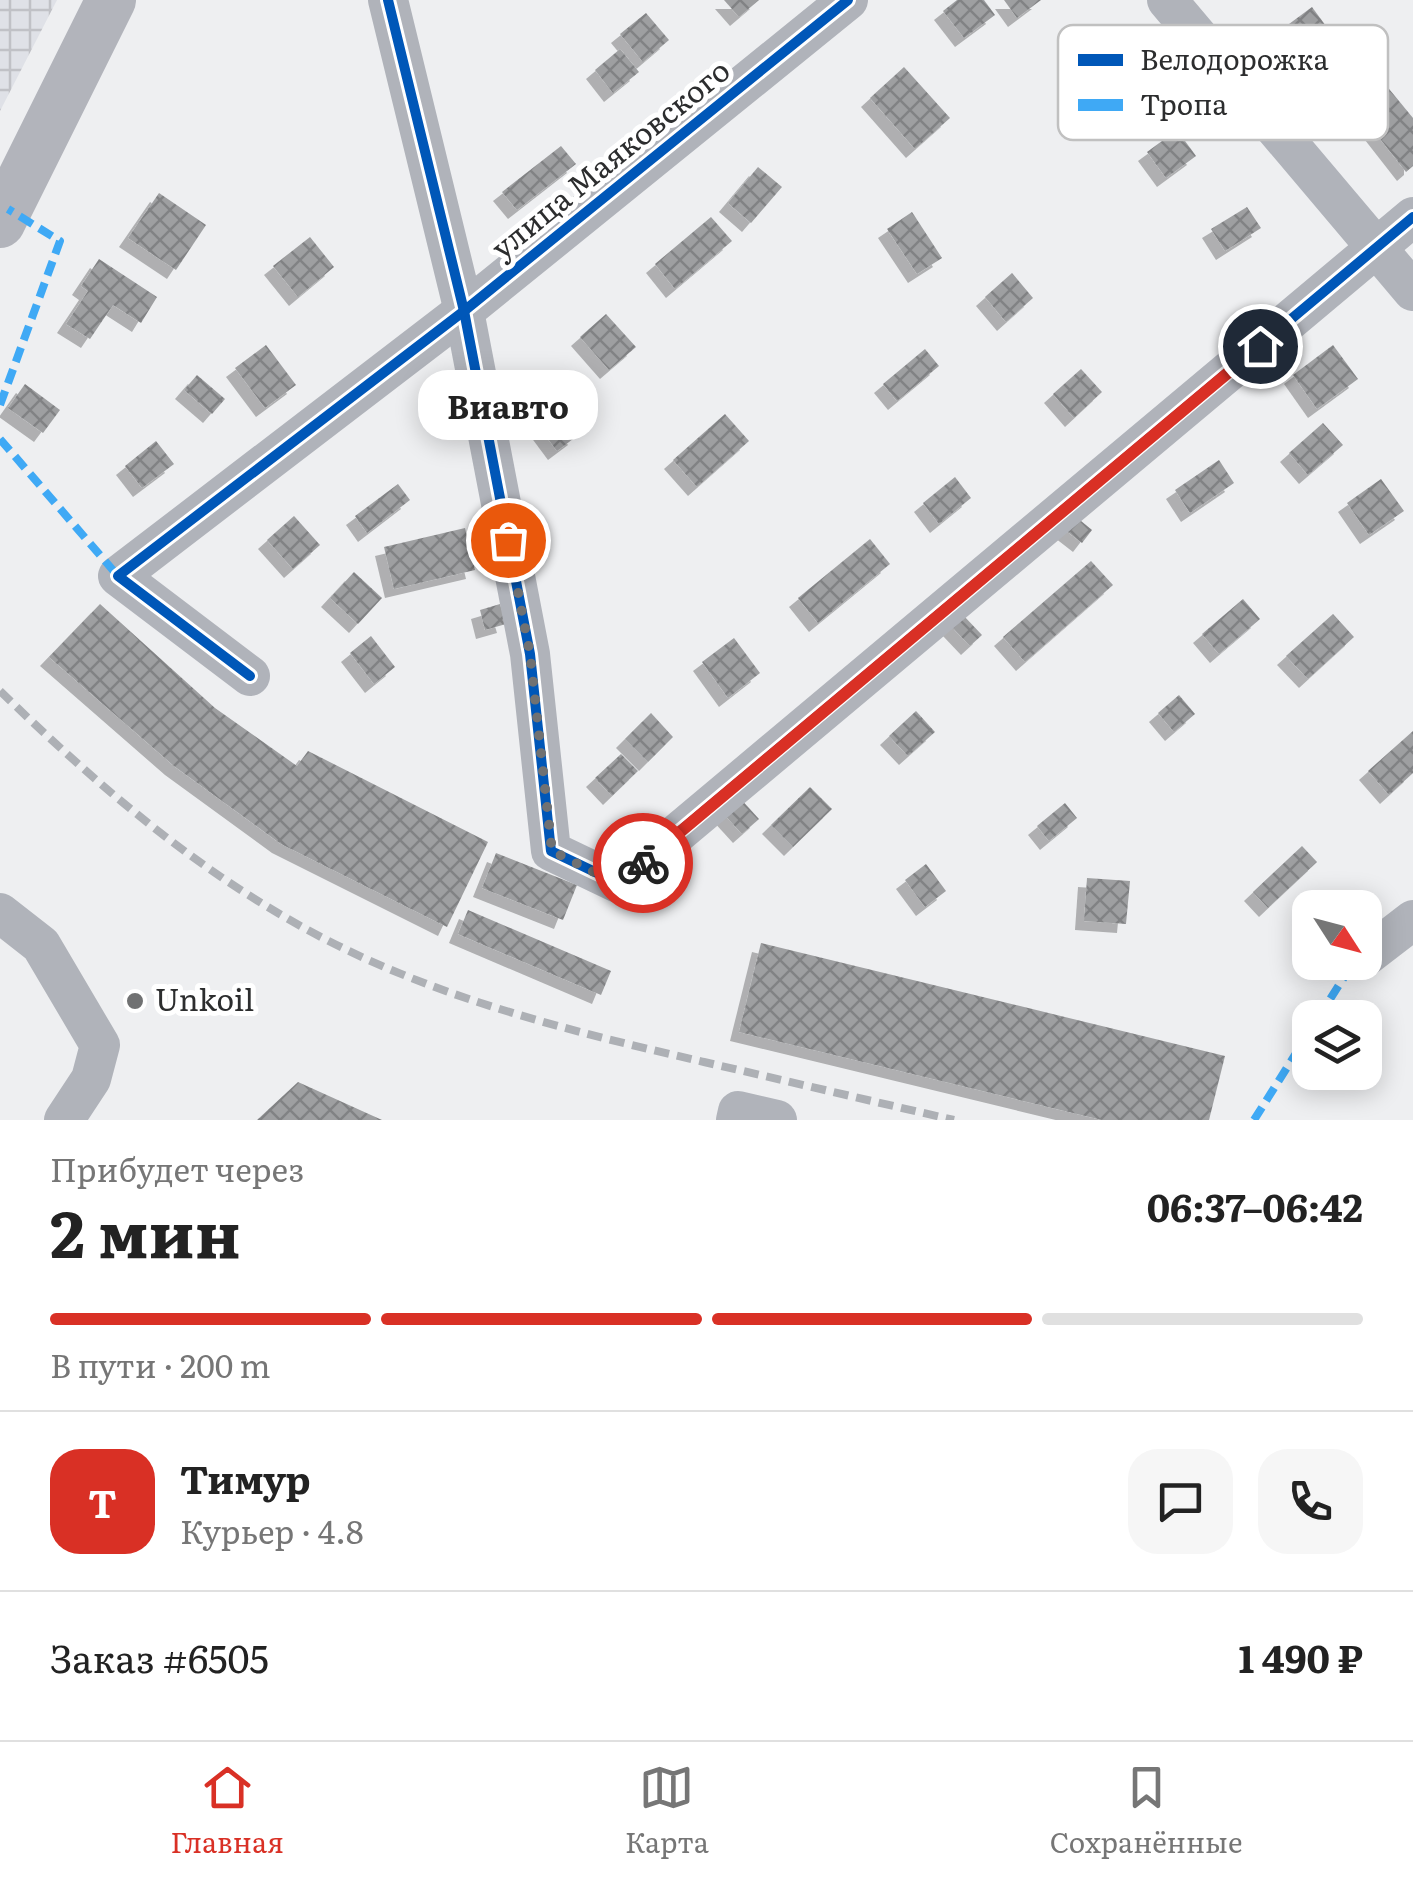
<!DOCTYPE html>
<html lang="ru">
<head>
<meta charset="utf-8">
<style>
	:root { --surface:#fff; --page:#f6f6f6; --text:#222; --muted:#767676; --line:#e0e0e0; --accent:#d93025 }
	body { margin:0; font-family:Literata,serif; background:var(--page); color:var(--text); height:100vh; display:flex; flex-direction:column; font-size:38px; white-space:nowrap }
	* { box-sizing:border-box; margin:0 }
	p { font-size:32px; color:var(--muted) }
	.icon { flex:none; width:55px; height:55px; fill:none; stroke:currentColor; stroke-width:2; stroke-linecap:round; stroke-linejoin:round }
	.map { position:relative; height:1120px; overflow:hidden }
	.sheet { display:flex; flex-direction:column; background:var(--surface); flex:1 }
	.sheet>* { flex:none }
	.needle { width:65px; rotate:126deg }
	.tools { position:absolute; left:1292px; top:890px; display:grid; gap:20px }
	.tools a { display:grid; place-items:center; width:90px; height:90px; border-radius:20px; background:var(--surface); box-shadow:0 5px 25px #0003; font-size:50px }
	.pin { position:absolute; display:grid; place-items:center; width:85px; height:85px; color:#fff; margin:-42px; border:5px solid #fff; border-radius:50%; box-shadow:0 2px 10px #0007 }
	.courier { position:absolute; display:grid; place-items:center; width:100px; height:100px; margin:-50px; border:8px solid #d93025; border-radius:50%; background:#fff; color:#222; box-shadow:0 2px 12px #0007 }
	.bubble { position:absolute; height:70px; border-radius:30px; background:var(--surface); box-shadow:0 5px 25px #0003; font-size:32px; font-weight:700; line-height:70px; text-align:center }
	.summary em { font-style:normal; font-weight:700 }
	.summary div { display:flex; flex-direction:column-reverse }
	.summary { display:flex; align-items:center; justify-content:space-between; height:170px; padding:0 50px }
	h1 { font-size:65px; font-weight:700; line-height:75px }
	.bar { display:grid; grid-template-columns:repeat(4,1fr); gap:15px 10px; align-content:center; height:120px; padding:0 50px }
	.bar i { height:12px; border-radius:8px; background:var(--line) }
	.bar .selected { background:var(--accent) }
	.bar p { grid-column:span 4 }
	.line { display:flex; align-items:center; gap:25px; padding:0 50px; border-top:2px solid var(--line) }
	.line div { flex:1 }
	.round { display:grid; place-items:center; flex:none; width:105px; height:105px; border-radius:30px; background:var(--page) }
	.tab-bar { display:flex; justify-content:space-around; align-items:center; height:140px; border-top:2px solid var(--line); background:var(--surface); font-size:28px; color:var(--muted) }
	.tab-bar a { display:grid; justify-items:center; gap:5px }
	.tab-bar .selected { color:var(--accent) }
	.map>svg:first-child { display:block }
</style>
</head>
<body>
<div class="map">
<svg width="1413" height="1120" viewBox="0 0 1413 1120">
	<defs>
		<pattern id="industrial-grid" width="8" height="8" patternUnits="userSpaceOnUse" patternTransform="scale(2.5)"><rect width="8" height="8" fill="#dfe1e7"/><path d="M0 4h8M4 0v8" fill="none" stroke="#c0c1c6"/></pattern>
		<pattern id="building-cross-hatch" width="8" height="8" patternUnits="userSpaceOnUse" patternTransform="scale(2.5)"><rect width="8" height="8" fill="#9e9fa1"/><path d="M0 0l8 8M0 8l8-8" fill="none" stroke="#818284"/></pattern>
		<filter id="shadow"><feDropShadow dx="-9" dy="9" stdDeviation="0" flood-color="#0004"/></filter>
	</defs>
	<rect width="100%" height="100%" fill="#eeeff1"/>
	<!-- industrial -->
	<polygon fill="url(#industrial-grid)" points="0,0 57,0 0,111"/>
	<!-- building -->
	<g fill="url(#building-cross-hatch)" filter="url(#shadow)">
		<polygon points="724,0 759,0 739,17"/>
		<polygon points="957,0 984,0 995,15 964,38 943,11"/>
		<polygon points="1004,0 1041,0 1017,18"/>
		<polygon points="1312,7 1334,37 1311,54 1289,24"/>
		<polygon points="646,13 669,40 643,62 620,34"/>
		<polygon points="620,49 639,72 613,93 595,70"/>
		<polygon points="904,67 950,118 915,149 870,98"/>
		<polygon points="1385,84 1413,118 1413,166 1406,172 1356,108"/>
		<polygon points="1177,130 1196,156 1166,178 1147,152"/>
		<polygon points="561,146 576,164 517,210 502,192"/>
		<polygon points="758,167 782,187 751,223 728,203"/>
		<polygon points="159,193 206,225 176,270 128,238"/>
		<polygon points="1247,207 1261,228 1225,251 1211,229"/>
		<polygon points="912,212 942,258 917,274 887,229"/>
		<polygon points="711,217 732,241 675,289 655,264"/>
		<polygon points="310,237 334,267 298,297 273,266"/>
		<polygon points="99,259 157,297 141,323 113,305 90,339 66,324 88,291 81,286"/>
		<polygon points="1012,273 1033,298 1006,322 985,297"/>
		<polygon points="606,314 636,347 609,370 580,337"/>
		<polygon points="266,345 296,385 265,408 235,368"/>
		<polygon points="1333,345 1358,379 1317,409 1293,375"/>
		<polygon points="925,349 939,366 897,401 883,384"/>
		<polygon points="1081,369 1102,392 1074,418 1053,394"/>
		<polygon points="197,375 225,399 212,414 184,390"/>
		<polygon points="25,384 60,410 43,433 8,408"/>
		<polygon points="550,402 577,436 557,451 531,416"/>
		<polygon points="725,414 749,441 697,487 673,460"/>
		<polygon points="1323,423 1343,445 1308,475 1289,453"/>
		<polygon points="156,441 174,464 142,488 125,466"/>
		<polygon points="1219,460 1234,483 1190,513 1175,490"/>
		<polygon points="955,477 971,498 939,524 923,503"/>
		<polygon points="1381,479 1404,511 1369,535 1347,503"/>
		<polygon points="398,484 410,500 367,533 355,516"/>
		<polygon points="294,516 320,545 293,569 267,540"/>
		<polygon points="1075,516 1092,530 1082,543 1064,529"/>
		<polygon points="465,528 475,570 394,589 384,547"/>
		<polygon points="870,539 890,564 818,623 798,598"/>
		<polygon points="1091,561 1113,585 1025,662 1003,637"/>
		<polygon points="354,572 382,598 358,624 330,598"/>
		<polygon points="1243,599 1260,619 1219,654 1202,634"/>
		<polygon points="100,604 215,708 297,766 308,751 488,842 447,927 281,844 174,766 49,657"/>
		<polygon points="500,604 506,624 485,630 480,610"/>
		<polygon points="1333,614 1354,637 1308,679 1286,656"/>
		<polygon points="963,615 982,635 970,646 951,626"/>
		<polygon points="371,636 395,667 374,684 350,653"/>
		<polygon points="734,638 760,673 728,698 702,662"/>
		<polygon points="1179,695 1195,714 1174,732 1158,713"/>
		<polygon points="916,711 935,732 908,756 889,736"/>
		<polygon points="651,713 673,737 648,762 625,739"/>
		<polygon points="1413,731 1413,773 1389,795 1368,771"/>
		<polygon points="621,754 638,771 612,796 595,778"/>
		<polygon points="810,787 832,809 793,847 771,825"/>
		<polygon points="738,796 759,819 742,834 721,811"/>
		<polygon points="1065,803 1077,818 1049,841 1037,826"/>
		<polygon points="1302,846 1317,862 1268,908 1253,892"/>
		<polygon points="496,853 577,885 563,920 482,888"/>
		<polygon points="926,864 946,891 925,907 905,880"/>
		<polygon points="1087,878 1130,881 1126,924 1084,921"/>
		<polygon points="468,910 611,971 601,995 458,934"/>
		<polygon points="761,943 1225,1056 1209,1120 1102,1120 739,1032"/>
		<polygon points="298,1082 382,1120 257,1120"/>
	</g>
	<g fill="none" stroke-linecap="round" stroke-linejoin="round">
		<!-- minor -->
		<g stroke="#b0b3ba" stroke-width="40">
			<polyline points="388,0 464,311 530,654 551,851 618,883 1413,217"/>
			<polyline points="1167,0 1413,291"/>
			<polyline points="250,676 118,576 464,311 848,0"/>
			<polyline points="0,913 41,945 100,1045 91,1079 64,1120"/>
			<polyline points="1365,957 1413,920"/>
			<polyline points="736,1120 738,1111 777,1120"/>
		</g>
		<!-- major -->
		<polyline stroke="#b2b4bb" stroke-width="50" points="0,223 111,0"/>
		<!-- rail -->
		<path stroke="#adb0b5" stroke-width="8" stroke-dasharray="15 8" stroke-linecap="butt" d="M0,691C90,778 181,858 290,920C418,994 561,1029 704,1062C787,1081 871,1101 954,1120"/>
		<!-- quiet -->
		<g stroke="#3fa9f5" stroke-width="8" stroke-dasharray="15 8" stroke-linecap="butt">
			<polyline points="0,405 60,241 8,209"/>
			<polyline points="0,439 118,576"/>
			<polyline points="1318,1018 1348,971"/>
			<polyline points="1254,1120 1310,1031"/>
		</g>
		<defs>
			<g id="cycleway">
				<polyline points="388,0 464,311 530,654 551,851 618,883 1413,217"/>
				<polyline points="250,676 118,576 464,311 848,0"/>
			</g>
		</defs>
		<!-- cycleway casing -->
		<use href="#cycleway" stroke="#fff" stroke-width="16"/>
		<!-- cycleway -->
		<use href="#cycleway" stroke="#0057b8" stroke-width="10"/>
	</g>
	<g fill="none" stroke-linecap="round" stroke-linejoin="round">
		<!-- done -->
		<polyline stroke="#707172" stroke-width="10" stroke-dasharray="0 18" points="508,540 530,654 552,851 618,884 643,863"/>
		<!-- route -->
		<polyline stroke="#d93025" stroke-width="12" points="643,863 1260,346"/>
	</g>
	<!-- markers -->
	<circle fill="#707172" stroke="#fff" stroke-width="4" cx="135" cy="1001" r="10"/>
	<g text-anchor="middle" stroke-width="10" stroke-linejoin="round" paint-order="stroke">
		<!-- street labels -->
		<g font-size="30" fill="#2c2d2e" stroke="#fff">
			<text transform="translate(611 160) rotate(-39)" y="10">улица Маяковского</text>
		</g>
		<!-- poi labels -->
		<g font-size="30" fill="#2c2d2e" stroke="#fff" text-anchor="start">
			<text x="155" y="1011">Unkoil</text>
		</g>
	</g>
	<!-- legend -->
	<rect x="1058" y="25" width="330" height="115" rx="15" fill="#fff" stroke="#c0c0c0" stroke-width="2.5"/>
	<rect x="1078" y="54" width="45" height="12" fill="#0057b8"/>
	<rect x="1078" y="99" width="45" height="12" fill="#3fa9f5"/>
	<g font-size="28" fill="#2c2d2e">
		<text x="1140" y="70">Велодорожка</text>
		<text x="1140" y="115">Тропа</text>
	</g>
</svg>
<div class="tools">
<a><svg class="needle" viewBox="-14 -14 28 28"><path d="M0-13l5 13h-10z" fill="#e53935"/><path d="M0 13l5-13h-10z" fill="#767676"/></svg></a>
<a><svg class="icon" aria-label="layers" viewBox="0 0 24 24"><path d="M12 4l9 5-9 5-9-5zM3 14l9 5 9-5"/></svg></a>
</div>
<div class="pin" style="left:508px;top:540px;background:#ea580c"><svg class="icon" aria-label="bag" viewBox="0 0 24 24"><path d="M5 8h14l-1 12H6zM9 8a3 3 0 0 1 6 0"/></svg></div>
<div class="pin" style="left:1260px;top:346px;background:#1f2937"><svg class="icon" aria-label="home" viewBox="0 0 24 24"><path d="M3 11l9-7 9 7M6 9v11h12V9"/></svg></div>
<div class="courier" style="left:643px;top:863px"><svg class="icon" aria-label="bike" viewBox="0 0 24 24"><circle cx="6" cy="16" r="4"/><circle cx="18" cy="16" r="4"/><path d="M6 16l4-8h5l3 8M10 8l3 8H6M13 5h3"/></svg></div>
<div class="bubble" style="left:418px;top:370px;width:180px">Виавто</div>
</div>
<section class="sheet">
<div class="summary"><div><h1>2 мин</h1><p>Прибудет через</p></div><em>06:37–06:42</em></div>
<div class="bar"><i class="selected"></i><i class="selected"></i><i class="selected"></i><i></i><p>В пути · 200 m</p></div>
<div class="line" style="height:180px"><b class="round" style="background:var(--accent);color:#fff">Т</b><div><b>Тимур</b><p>Курьер · 4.8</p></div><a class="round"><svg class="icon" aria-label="chat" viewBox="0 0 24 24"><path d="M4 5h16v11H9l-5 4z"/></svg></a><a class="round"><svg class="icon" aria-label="phone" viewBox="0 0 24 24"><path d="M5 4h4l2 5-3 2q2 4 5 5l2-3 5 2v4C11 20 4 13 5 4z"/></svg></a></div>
<div class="line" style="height:130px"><div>Заказ #6505</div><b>1 490 ₽</b></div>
</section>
<nav class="tab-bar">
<a class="selected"><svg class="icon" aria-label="home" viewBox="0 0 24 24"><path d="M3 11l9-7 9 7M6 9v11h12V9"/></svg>Главная</a>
<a><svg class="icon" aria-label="map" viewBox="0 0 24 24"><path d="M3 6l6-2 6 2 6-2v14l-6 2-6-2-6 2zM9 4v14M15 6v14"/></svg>Карта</a>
<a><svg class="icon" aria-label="saved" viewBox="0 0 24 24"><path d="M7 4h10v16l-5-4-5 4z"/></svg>Сохранённые</a>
</nav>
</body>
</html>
